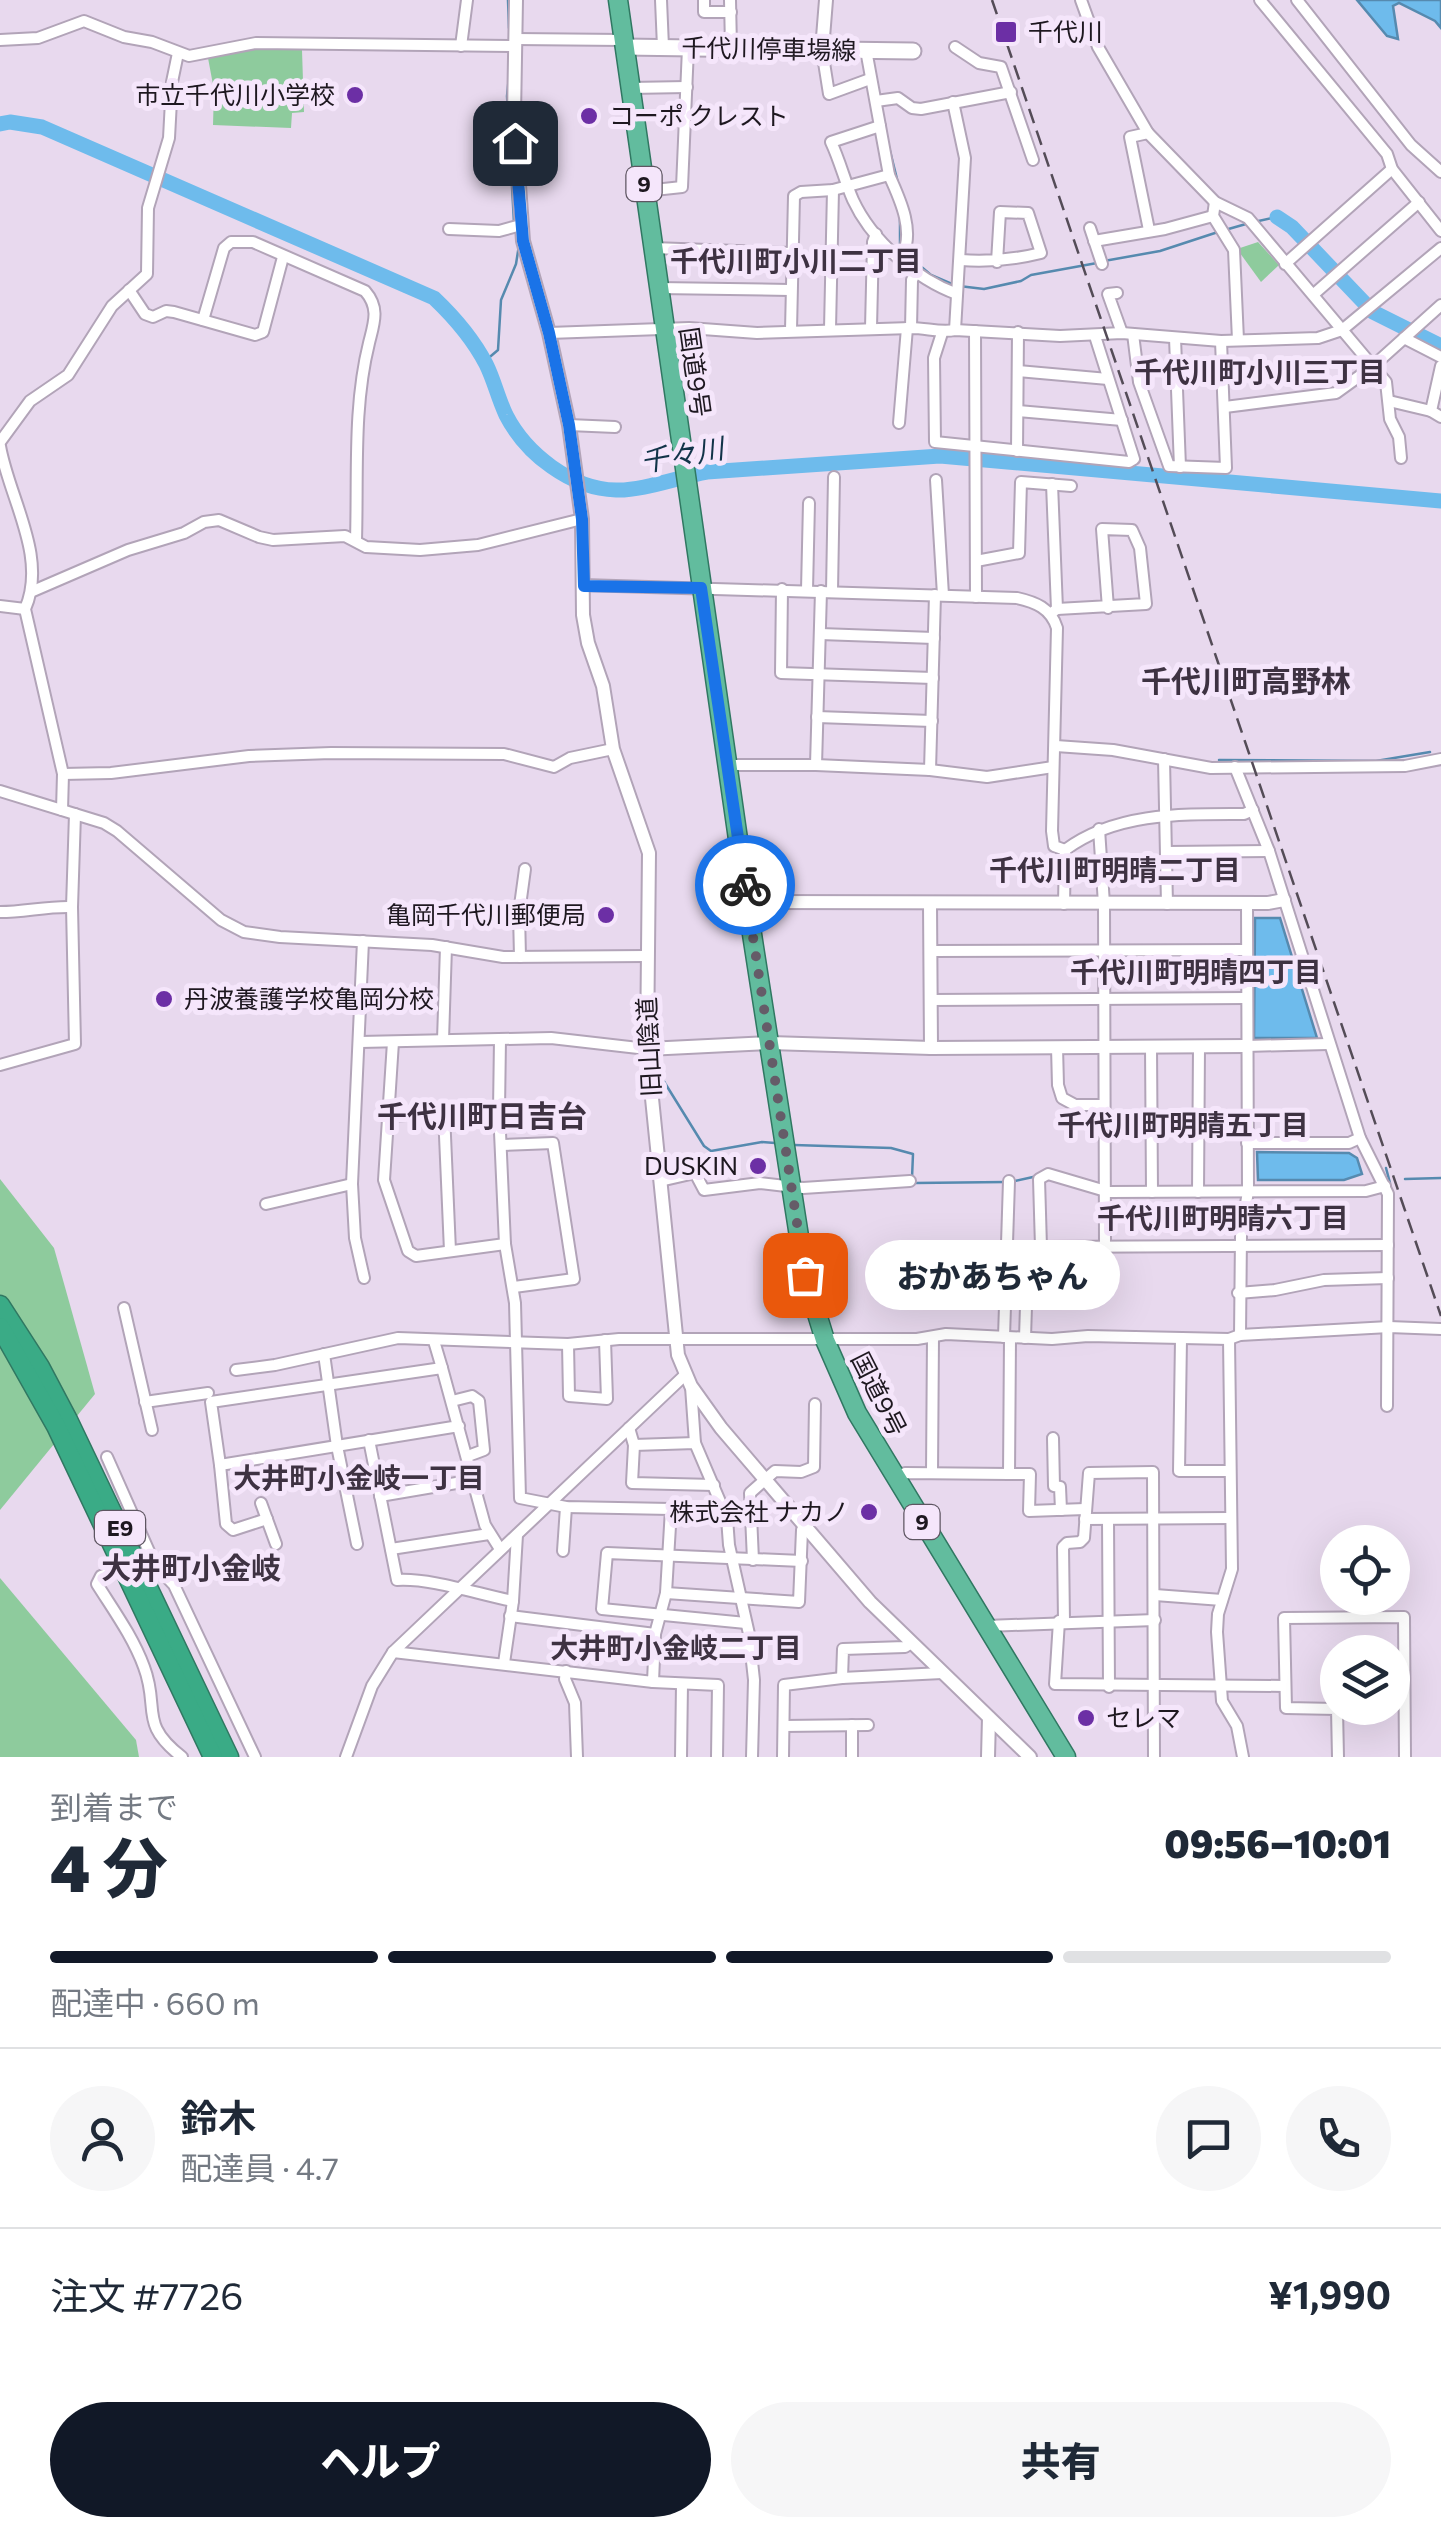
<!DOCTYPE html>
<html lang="ja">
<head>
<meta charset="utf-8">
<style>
	:root { --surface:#fff; --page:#f6f6f7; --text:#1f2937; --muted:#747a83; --line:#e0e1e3; --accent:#111827 }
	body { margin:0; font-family:Commissioner,"Noto Sans JP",sans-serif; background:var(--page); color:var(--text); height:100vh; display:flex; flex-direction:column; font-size:38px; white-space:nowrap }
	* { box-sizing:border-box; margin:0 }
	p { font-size:32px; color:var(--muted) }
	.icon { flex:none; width:55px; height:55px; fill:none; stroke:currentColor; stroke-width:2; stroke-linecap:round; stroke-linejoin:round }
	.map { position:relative; height:1757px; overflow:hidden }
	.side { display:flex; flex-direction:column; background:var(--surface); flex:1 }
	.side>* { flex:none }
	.fabs { position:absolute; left:1320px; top:1525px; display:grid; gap:20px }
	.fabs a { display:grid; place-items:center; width:90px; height:90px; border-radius:50%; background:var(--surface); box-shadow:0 10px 40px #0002; font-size:50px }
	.pin { position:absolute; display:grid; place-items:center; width:85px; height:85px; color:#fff; margin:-42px; border-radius:20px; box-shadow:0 5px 15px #0006 }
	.courier { position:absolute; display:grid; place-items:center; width:100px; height:100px; margin:-50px; border:8px solid #1a73e8; border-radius:50%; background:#fff; color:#222; box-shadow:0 2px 12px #0007 }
	.bubble { position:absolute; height:70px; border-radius:35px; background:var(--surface); box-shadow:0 10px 40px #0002; font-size:32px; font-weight:800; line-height:70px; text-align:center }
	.headline em { font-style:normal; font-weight:800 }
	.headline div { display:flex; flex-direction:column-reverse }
	.headline { display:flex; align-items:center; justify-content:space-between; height:170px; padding:0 50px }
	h1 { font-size:65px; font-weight:800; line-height:75px }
	.bar { display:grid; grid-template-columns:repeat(4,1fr); gap:15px 10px; align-content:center; height:120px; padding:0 50px }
	.bar i { height:12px; border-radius:8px; background:var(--line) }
	.bar .on { background:var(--accent) }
	.bar p { grid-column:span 4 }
	.line { display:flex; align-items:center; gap:25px; padding:0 50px; border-top:2px solid var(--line) }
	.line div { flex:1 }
	.round { display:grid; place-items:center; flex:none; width:105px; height:105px; border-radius:52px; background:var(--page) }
	.button { display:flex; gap:20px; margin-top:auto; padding:20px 50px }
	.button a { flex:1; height:115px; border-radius:60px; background:var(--accent); color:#fff; font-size:40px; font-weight:800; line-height:115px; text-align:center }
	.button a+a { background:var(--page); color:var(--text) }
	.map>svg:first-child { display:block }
</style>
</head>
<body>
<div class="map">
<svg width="1441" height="1757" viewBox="0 0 1441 1757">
	<rect width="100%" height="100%" fill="#e8d9ee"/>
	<!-- green -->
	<g fill="#8ecb9d">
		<polygon points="226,50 302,50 304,112 292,113 291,128 213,125 214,90 208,58"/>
		<polygon points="1258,242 1279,265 1261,282 1237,249"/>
		<polygon points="0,1179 54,1248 95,1394 0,1510"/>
		<polygon points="0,1578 136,1740 139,1757 0,1757"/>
	</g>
	<!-- water -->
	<g fill="#6ebbec" stroke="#568aaf" stroke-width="2.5">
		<polygon points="1357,0 1441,0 1441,28 1435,21 1399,3 1393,6 1398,39 1387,36"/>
		<polygon points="1255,918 1280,918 1317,1038 1254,1038"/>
		<polygon points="1257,1152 1349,1153 1357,1158 1362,1174 1344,1180 1258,1180"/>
	</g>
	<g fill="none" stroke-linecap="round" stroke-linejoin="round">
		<!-- stream -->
		<g stroke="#568aaf" stroke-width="2.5">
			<polyline points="508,0 509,28"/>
			<polyline points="509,76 507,96 514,223"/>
			<polyline points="889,147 899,187"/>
			<polyline points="900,215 900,247"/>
			<polyline points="1254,222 1277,217"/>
			<polyline points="1225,230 1246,224"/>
			<polyline points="905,253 931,275 952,284"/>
			<polyline points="1104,261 1160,251 1218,232"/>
			<polyline points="959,286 984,289 1021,281 1031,275 1097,263"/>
			<polyline points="485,361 498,350 501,300 516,264 519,245"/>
			<polyline points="1219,760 1376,761 1430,752"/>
			<polyline points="655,1067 704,1146 711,1151 762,1142 775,1143"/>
			<polyline points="794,1145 891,1148 913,1154 912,1178"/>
			<polyline points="1386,1168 1390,1183"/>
			<polyline points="1405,1179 1441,1178"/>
			<polyline points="1015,1181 1033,1177"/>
			<polyline points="915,1183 1006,1182"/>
		</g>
		<!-- river -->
		<g stroke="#6ebbec" stroke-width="15">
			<path d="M0,124L10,122L42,127L434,298C454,317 473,339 486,364C494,380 498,398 506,415C526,454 571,489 616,490C642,491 679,477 707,472L940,456L1441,501"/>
			<polyline points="1277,217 1292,227 1373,312 1441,346"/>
		</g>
		<defs>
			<g id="minor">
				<polyline points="661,0 663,47"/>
				<polyline points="704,0 704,12 731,12"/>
				<polyline points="730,0 731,47"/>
				<polyline points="1081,0 1098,47 1148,133 1215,202 1248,218 1386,382 1390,419 1399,437 1401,458"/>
				<polyline points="1260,0 1387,154 1392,169 1441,231"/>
				<polyline points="1297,0 1411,145 1441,172"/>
				<polyline points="515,39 623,40"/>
				<polyline points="0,40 38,38 84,21 124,37 152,42 189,56 256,43 515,46"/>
				<polyline points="461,46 467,0"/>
				<polyline points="955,47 979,63 1001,67 1033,160"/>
				<polyline points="822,50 829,94 870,79"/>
				<polyline points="630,88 687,87"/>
				<polyline points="876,101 898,98 912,108 921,109 1011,92"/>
				<polyline points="953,102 965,158 955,330"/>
				<path d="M880,126L831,142C840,161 845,182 853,200C872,241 916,279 957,294"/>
				<polyline points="1148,133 1130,137 1149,230"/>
				<path d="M889,175C900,199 916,233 901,258"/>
				<polyline points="645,191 682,187 688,48"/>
				<polyline points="1215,202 1213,216 1234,250 1238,340"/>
				<polyline points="1090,228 1102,264"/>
				<polyline points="449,229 499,231 521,225"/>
				<polyline points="1094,241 1165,229 1213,216"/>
				<polyline points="653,248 791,253"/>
				<path d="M961,260C990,262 1013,260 1041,253L1028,213L1000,212L997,262"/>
				<polyline points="1285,264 1392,169"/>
				<polyline points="658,288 790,290"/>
				<polyline points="129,290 145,314 153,317 166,311 174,312 255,335 263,332 283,257"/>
				<polyline points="1117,293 1108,294 1122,333"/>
				<polyline points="1314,294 1419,202"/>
				<path d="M203,320L224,248L231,242H253L365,291C380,308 374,323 369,343C353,407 358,474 356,540"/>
				<polyline points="871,328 873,242 876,234"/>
				<polyline points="911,328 912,280 916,272"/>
				<polyline points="830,329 833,190"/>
				<polyline points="791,330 794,196 801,192 833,190 889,175 866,50"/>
				<polyline points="975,331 976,597"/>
				<path d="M549,333L689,328L757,333L911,328C927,328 940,333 955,330L1060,336L1122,333L1221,341L1318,338L1342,330L1441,248"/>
				<polyline points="942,333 934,358 935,442 1129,462 1134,459 1095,336"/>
				<polyline points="1133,334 1139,382 1169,466 1226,468 1221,341"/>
				<polyline points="1175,338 1180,467"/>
				<polyline points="1404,338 1441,357"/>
				<polyline points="1441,366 1431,411 1441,417"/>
				<polyline points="1018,371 1108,379"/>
				<polyline points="1389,401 1431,411"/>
				<polyline points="1225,407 1336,393 1372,367 1441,305"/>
				<polyline points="1018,411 1122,420"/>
				<polyline points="899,423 907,328"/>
				<polyline points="569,425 615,427"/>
				<polyline points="0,442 30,401 68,375 112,306 147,274 148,208 169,138 172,82 178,53"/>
				<path d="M0,446C9,498 48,557 25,609L63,774L62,810"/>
				<polyline points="1017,451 1018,332"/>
				<polyline points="936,480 943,595"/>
				<polyline points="1052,484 1057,609"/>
				<polyline points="976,561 1019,553 1021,482 1071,486"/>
				<path d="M583,585L1017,598C1035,602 1051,608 1057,628L1052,831L1054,846L1065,850"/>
				<polyline points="782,589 781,673 933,678"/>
				<polyline points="807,590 809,503"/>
				<polyline points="33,591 128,550 184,533 204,522 219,520 259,537 273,540 345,536 366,547 420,550 478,545 582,519"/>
				<polyline points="832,591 834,477"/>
				<polyline points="0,606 25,609"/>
				<polyline points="1050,614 1057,609 1146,604 1140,548 1132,530 1102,529 1108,608"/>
				<polyline points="820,634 934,638"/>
				<polyline points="817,717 932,721"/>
				<polyline points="1056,746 1113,750 1211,768 1405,766 1441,759"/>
				<polyline points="1164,759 1167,904"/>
				<polyline points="727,765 816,765 930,770 987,777 1053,767"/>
				<polyline points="816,765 821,591"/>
				<polyline points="1235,767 1269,851 1360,1138 1388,1194 1387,1406"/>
				<polyline points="930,770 935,595"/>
				<polyline points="63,774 111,773 249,756 331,753 504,754 554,767 570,758 613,749"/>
				<polyline points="0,791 104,823 117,831 221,920 244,932 280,937 432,945 503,957 646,956"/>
				<polyline points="1099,829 1104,904 1105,1246"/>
				<polyline points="1168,852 1269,851"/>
				<path d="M1064,904L1065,850C1116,812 1183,814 1244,814L1253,810"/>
				<path d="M0,912C25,912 47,906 72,907"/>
				<polyline points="363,941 352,1184 355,1238 364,1278"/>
				<polyline points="931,951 1246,950"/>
				<polyline points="520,957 519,913 525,869"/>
				<polyline points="931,1000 1246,998"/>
				<polyline points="443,1040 446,947"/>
				<polyline points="360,1042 551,1038 647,1049"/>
				<polyline points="393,1042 384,1180 408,1251 416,1256 505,1244"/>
				<polyline points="1246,1046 1328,1044"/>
				<polyline points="1057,1047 1058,1085 1062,1098 1075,1105 1103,1105"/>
				<polyline points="1151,1047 1152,1192"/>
				<polyline points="0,1065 75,1044 72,907 75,814"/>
				<polyline points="444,1113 450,1251"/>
				<polyline points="387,1116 499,1110"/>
				<polyline points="1247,1143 1349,1143 1360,1138"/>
				<polyline points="501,1145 553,1143 574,1279 514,1287"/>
				<polyline points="660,1181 695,1173 704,1190 760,1183 803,1188 910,1181"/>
				<polyline points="1198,1192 1199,1047"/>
				<polyline points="266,1204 352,1184"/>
				<polyline points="1041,1247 1388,1245"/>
				<polyline points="1238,1293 1275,1290 1324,1280 1388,1278"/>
				<polyline points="124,1308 152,1430"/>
				<polyline points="1240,1335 1241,1236 1248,1191 1247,903"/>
				<polyline points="1004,1337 1009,1181"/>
				<polyline points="1025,1338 1027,1273 1041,1247 1039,1179 1048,1174 1109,1192 1366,1191 1385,1186"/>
				<polyline points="1181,1339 1179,1471 1228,1471"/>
				<polyline points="1229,1339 1232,1569 1218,1614 1217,1632 1222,1701 1237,1726 1243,1757"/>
				<polyline points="434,1341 442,1368"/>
				<polyline points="568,1344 569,1396 607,1399 605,1340"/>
				<polyline points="324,1354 337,1446 357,1544"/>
				<polyline points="236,1370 275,1365 398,1338 568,1344 619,1339 917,1339 946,1334 1052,1339 1088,1336 1229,1339 1240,1335 1389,1327 1441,1329"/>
				<polyline points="691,1387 695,1443"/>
				<polyline points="452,1401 472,1396 479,1401 484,1450 468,1456"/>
				<polyline points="145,1402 208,1393"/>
				<polyline points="459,1426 220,1465 211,1402 442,1368 485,1525 500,1549"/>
				<polyline points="629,1428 634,1445 695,1443 727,1518 729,1545 749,1634 754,1680 752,1757"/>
				<polyline points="1053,1438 1054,1486 1060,1487 1061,1510"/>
				<path d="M369,1440L397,1580C432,1578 477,1594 513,1601L504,1663"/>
				<polyline points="634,1445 632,1483 714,1485"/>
				<polyline points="107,1457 155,1565 174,1585 255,1757"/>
				<polyline points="220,1465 226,1524 233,1530 267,1519"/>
				<polyline points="932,1472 933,1337"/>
				<polyline points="1009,1474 1030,1474 1029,1511 1085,1509"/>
				<polyline points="894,1477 905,1473 1009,1474 1010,1338"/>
				<polyline points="380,1496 474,1480"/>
				<polyline points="261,1503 276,1544"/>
				<polyline points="1085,1519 1230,1518"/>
				<polyline points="1108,1519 1109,1687"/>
				<polyline points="391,1549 489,1534"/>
				<polyline points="563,1551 566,1507"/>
				<polyline points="753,1560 750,1493 775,1471 801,1472 814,1467 815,1404"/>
				<path d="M110,1573L101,1576L97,1584C114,1611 133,1637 144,1667C160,1709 138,1723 182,1757"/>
				<polyline points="666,1593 799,1602 802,1530 805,1526"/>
				<polyline points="1155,1595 1222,1600"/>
				<polyline points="513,1601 517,1535"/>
				<polyline points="510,1616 655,1634"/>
				<polyline points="1059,1621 1055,1684 1285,1686"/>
				<polyline points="1064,1621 1063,1547 1067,1543 1080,1542 1084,1538 1089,1473 1153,1472 1154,1757"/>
				<polyline points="746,1623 602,1609 607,1553 802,1561"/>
				<polyline points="986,1626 1155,1620"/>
				<polyline points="699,1647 751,1649"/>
				<polyline points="393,1652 653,1682 655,1634 666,1593 671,1509 566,1507 520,1498 515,1303 505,1244 499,1110 500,1039"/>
				<polyline points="566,1671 565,1679 575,1703 577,1757"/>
				<polyline points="842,1678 843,1649 905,1647 911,1643"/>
				<polyline points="653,1682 718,1685 717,1757"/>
				<polyline points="784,1726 868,1725"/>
				<polyline points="346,1757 372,1686 393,1652 685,1375"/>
				<polyline points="681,1757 682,1684"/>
				<polyline points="783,1757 784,1685 842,1678 942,1673"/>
				<polyline points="852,1757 852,1725"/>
				<polyline points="1338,1757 1337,1709 1286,1708 1284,1618 1404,1617 1405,1757"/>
			</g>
			<g id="tertiary">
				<polyline points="516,0 514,115 523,241 549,333 569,425 582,519 583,615 588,643 603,686 613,749 649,853 647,1049 678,1355 691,1386 721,1428 870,1602 1030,1757"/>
				<polyline points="822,50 826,0"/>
				<polyline points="747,902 1268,903 1284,900"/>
				<polyline points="930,904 931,1048"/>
				<polyline points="647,1049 770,1043 931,1048 1246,1046"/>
				<polyline points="988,1757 989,1718"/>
			</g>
			<polyline id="secondary" points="624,47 913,51"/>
			<polyline id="trunk" points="618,0 747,902 805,1275 825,1340 857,1413 1066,1757"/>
			<g id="motorway">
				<polyline points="0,1305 40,1367 68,1420 229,1757"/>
				<polyline points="0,1327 56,1426 213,1757"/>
			</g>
		</defs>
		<!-- minor casing -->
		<use href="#minor" stroke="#b2a4b8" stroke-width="14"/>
		<!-- tertiary casing -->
		<use href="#tertiary" stroke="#b2a4b8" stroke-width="16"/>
		<!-- secondary casing -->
		<use href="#secondary" stroke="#b2a4b8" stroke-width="19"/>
		<!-- trunk casing -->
		<use href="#trunk" stroke="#307862" stroke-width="21"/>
		<!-- motorway casing -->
		<use href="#motorway" stroke="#307862" stroke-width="21"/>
		<!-- minor -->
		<use href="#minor" stroke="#fff" stroke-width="10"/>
		<!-- tertiary -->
		<use href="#tertiary" stroke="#fff" stroke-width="12"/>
		<!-- secondary -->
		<use href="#secondary" stroke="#fff" stroke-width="15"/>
		<!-- trunk -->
		<use href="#trunk" stroke="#62bc9e" stroke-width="18"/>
		<!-- motorway -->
		<use href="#motorway" stroke="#3aab86" stroke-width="18"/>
		<!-- rail -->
		<polyline stroke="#544c57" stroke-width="2.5" stroke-dasharray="15 8" stroke-linecap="butt" points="992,0 1441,1316"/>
	</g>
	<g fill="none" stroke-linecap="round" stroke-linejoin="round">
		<!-- done -->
		<polyline stroke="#655c68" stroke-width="10" stroke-dasharray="0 18" points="745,885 805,1275"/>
		<!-- route -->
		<polyline stroke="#1a73e8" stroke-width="12" points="515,143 523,241 549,333 569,425 582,519 584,586 701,588 745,885"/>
	</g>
	<!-- markers -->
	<g fill="#6c2fa5" stroke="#f5e6fb" stroke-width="4">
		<rect x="994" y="20" width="24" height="24" rx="5"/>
		<circle cx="355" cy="95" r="10"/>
		<circle cx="589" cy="116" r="10"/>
		<circle cx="606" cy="915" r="10"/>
		<circle cx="164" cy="999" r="10"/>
		<circle cx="758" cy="1166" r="10"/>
		<circle cx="869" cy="1512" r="10"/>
		<circle cx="1086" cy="1718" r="10"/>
	</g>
	<g text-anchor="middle" stroke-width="10" stroke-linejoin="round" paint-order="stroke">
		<!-- shield labels -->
		<g fill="#f5e6fb" stroke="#5e5662" stroke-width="2.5">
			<rect x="626.5" y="167" width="35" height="34" rx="8"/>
			<rect x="904.5" y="1505" width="35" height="34" rx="8"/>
			<rect x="95" y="1511" width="50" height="34" rx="8"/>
		</g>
		<g font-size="22" font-weight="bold" fill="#1e1820">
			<text x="644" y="192">9</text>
			<text x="922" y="1530">9</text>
			<text x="120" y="1536">E9</text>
		</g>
		<!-- poi labels -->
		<g font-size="25" fill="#1e1820" stroke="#f5e6fb" text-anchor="start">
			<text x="1028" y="41">千代川</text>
			<text x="335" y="104" text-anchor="end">市立千代川小学校</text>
			<text x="609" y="125">コーポ クレスト</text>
			<text x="586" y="924" text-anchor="end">亀岡千代川郵便局</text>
			<text x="184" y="1008">丹波養護学校亀岡分校</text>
			<text x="738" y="1175" text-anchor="end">DUSKIN</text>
			<text x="849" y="1521" text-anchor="end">株式会社 ナカノ</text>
			<text x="1106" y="1727">セレマ</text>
		</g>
		<!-- street labels -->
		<g font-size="25" fill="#1e1820" stroke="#f5e6fb">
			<text transform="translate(769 49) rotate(1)" y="9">千代川停車場線</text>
			<text transform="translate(695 372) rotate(82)" y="9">国道9号</text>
			<text transform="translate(649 1047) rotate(-93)" y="9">旧山陰道</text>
			<text transform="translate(879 1394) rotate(63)" y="9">国道9号</text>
		</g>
		<!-- neighbourhood labels -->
		<g font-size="28" font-weight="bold" fill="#3e3242" stroke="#f5e6fb">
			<text x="796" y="271">千代川町小川二丁目</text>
			<text x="1260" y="382">千代川町小川三丁目</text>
			<text x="1115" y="880">千代川町明晴二丁目</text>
			<text x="1196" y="982">千代川町明晴四丁目</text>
			<text x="1183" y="1135">千代川町明晴五丁目</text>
			<text x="1223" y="1228">千代川町明晴六丁目</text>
			<text x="359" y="1488">大井町小金岐一丁目</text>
			<text x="676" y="1658">大井町小金岐二丁目</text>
		</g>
		<!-- water labels -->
		<g font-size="28" font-style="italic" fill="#123449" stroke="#f5e6fb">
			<text transform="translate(682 455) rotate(-10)" y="10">千々川</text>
		</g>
		<!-- quarter labels -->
		<g font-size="30" font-weight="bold" fill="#3e3242" stroke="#f5e6fb">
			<text x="1246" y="692">千代川町高野林</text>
			<text x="482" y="1127">千代川町日吉台</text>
			<text x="191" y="1579">大井町小金岐</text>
		</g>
	</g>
</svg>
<div class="fabs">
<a><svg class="icon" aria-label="locate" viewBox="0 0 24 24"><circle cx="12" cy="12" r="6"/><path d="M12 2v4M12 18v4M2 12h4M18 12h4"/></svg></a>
<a><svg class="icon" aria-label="layers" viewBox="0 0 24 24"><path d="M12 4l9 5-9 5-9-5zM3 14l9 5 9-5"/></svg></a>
</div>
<div class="pin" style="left:805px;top:1275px;background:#ea580c"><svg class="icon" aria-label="bag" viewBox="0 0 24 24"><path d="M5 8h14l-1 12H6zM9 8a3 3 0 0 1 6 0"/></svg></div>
<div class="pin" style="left:515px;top:143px;background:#1f2937"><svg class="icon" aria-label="home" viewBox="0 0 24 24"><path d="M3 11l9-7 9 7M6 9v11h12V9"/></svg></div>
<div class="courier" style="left:745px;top:885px"><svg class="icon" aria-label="bike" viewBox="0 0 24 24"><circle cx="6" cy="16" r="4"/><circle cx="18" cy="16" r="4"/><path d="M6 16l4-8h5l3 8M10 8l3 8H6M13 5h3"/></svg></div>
<div class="bubble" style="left:865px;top:1240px;width:255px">おかあちゃん</div>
</div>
<section class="side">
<div class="headline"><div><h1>4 分</h1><p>到着まで</p></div><em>09:56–10:01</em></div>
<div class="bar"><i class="on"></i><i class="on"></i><i class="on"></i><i></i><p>配達中 · 660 m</p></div>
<div class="line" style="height:180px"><a class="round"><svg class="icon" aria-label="person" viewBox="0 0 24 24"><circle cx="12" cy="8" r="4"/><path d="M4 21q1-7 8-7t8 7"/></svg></a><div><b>鈴木</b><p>配達員 · 4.7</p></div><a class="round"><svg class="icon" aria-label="chat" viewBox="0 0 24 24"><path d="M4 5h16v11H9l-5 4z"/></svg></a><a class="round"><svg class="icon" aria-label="phone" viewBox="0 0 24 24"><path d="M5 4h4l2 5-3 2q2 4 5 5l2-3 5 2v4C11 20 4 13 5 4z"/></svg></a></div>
<div class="line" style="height:130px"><div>注文 #7726</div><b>¥1,990</b></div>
<div class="button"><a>ヘルプ</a><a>共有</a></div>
</section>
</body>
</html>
